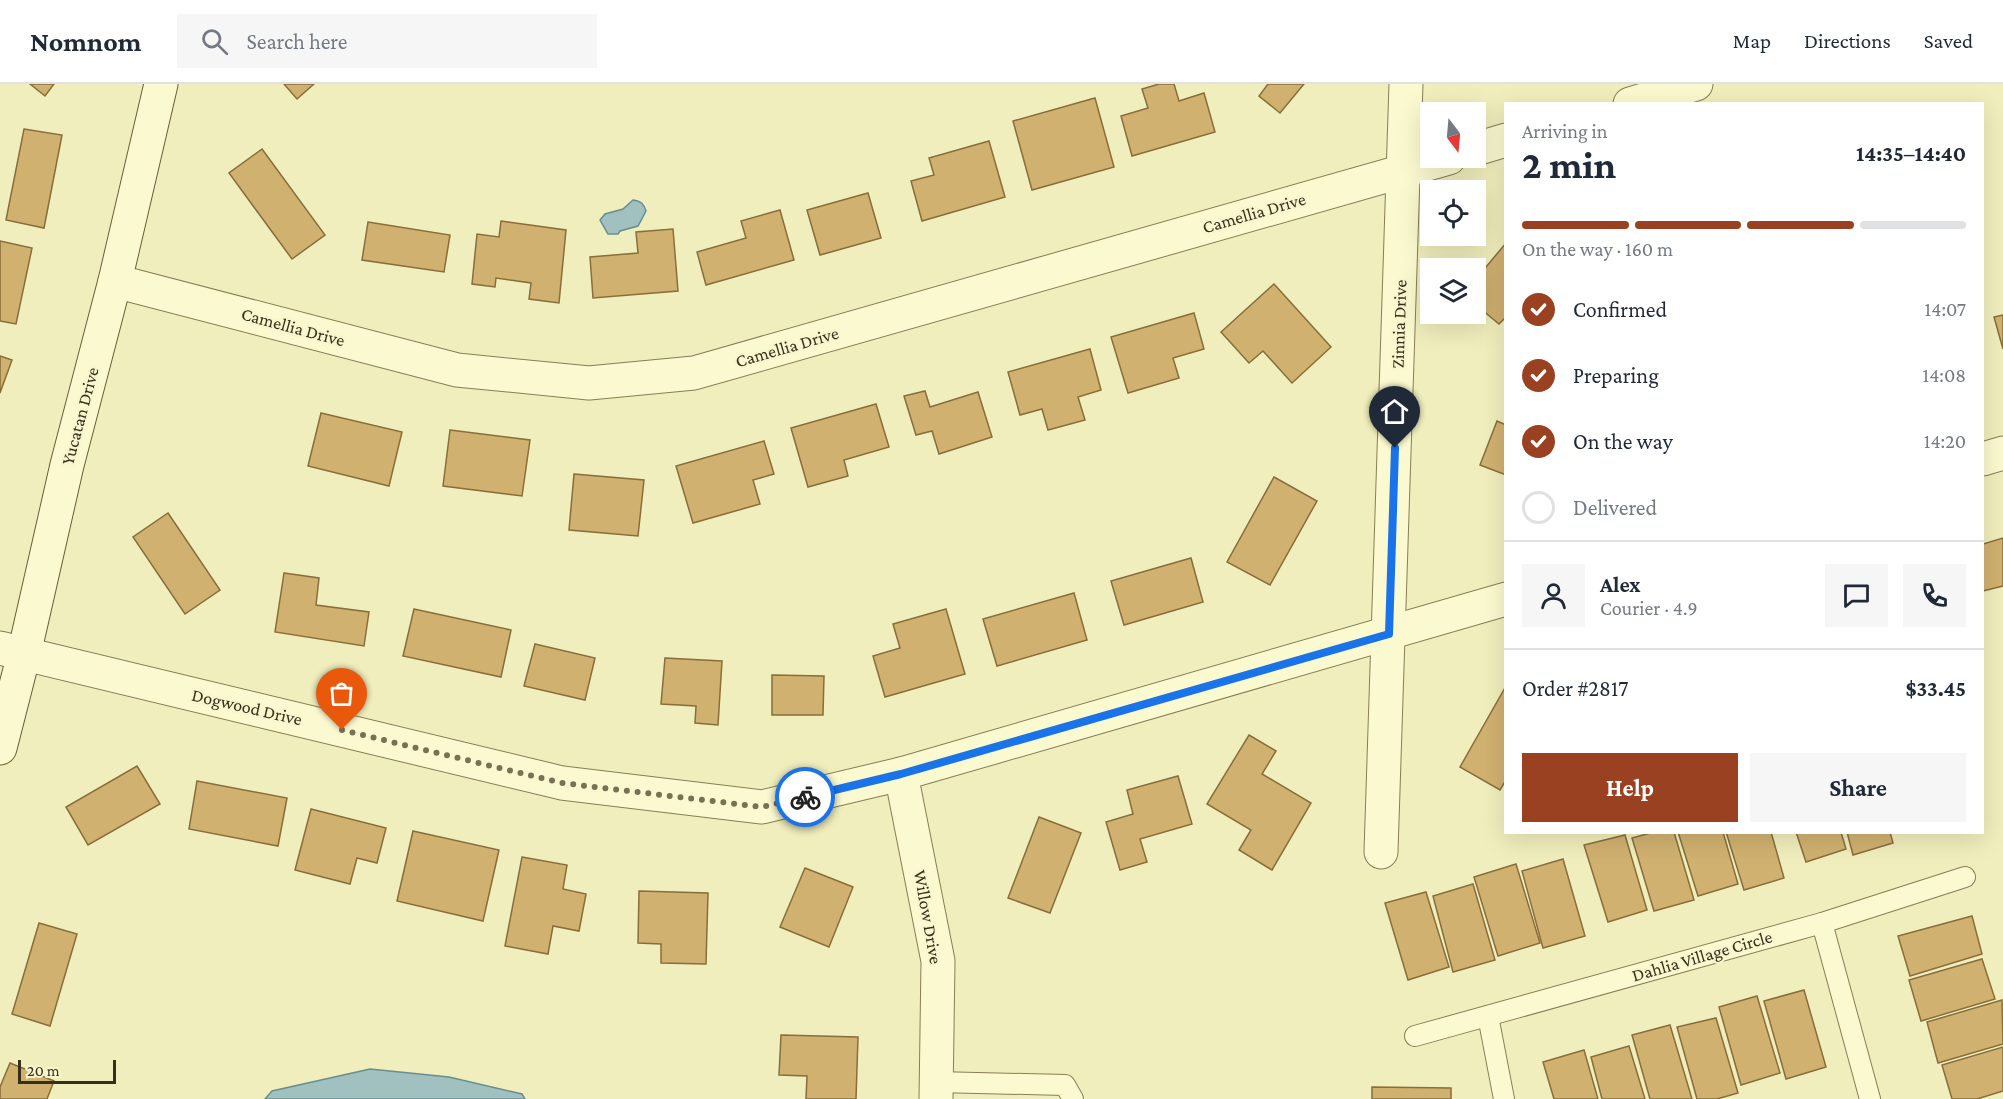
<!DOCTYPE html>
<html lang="en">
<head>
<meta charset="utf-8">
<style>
	:root { --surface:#fff; --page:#f6f6f7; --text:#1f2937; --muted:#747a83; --line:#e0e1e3; --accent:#9a4122 }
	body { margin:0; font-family:"Crimson Pro",serif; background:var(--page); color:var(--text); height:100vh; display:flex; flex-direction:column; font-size:22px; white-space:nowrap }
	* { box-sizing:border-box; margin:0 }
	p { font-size:20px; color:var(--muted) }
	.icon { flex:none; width:33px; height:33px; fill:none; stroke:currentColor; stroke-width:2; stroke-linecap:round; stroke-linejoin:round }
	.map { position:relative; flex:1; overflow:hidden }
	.panel { position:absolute; left:1504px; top:18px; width:480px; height:732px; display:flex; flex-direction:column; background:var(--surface); border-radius:0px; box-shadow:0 6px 24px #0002 }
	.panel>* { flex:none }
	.needle { width:39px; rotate:164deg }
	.fabs { position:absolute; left:1420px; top:18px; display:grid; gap:12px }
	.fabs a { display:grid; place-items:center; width:66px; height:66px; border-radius:0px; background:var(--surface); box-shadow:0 6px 24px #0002; font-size:30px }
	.scale { position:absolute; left:18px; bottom:15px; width:98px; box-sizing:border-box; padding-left:6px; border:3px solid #362f1b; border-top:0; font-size:16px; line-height:21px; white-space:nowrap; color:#362f1b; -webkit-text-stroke:4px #f7f6cc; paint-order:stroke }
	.pin { position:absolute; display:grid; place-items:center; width:51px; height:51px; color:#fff; margin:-62px -26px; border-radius:50% 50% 50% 0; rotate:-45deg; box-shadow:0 0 6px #0007 }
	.pin .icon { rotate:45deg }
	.courier { position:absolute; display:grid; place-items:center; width:60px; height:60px; margin:-30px; border:4px solid #1a73e8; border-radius:50%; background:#fff; color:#222; box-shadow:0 2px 8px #0007 }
	.head em { font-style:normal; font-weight:700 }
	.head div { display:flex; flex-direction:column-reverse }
	.head { display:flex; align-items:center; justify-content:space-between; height:102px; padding:0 18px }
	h1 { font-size:39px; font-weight:700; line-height:45px }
	.bar { display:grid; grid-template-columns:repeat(4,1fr); gap:9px 6px; align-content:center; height:72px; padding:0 18px }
	.bar i { height:8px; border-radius:4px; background:var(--line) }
	.bar .current { background:var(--accent) }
	.bar p { grid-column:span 4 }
	.line { display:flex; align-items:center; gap:15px; padding:0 18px; border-top:2px solid var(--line) }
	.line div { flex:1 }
	.round { display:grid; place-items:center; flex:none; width:63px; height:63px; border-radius:0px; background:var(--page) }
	ol { padding:0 18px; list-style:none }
	li { display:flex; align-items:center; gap:18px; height:66px }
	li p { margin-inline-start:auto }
	li .icon { padding:6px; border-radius:50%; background:var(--accent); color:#fff; stroke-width:4 }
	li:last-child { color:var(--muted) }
	li i { width:33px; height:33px; border:3px solid var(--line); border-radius:50% }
	.cta { display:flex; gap:12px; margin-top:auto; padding:12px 18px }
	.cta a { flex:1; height:69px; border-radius:0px; background:var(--accent); color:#fff; font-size:24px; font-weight:700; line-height:69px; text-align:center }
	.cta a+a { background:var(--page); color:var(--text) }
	header { display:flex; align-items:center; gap:36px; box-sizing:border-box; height:84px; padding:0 30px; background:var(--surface); border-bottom:2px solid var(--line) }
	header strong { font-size:28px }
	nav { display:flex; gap:33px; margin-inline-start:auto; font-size:21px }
	.search { width:420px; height:54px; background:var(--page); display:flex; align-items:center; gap:15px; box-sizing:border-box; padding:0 21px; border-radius:0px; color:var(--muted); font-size:22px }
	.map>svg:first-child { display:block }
</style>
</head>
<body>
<header>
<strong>Nomnom</strong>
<div class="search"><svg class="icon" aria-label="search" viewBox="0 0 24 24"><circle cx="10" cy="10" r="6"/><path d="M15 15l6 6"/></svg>Search here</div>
<nav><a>Map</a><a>Directions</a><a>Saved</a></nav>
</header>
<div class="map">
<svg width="2003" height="1015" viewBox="0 0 2003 1015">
	<rect width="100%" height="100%" fill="#f0eebc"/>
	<!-- water -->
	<g fill="#a0c1c0" stroke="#688e8e" stroke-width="1.5">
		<path d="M633,116C641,117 644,120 646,127L638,142L620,147L618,150H608L600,136L605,130L623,125Z"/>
		<polygon points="370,985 449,993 522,1010 525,1015 265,1015 272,1007"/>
	</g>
	<!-- building -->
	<g fill="#d0b170" stroke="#886e3a" stroke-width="1.5">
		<polygon points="30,0 54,0 45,12"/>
		<polygon points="284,0 314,0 297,15"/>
		<polygon points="1159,0 1174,0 1179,17 1204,9 1215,48 1132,72 1121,32 1148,24 1142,5"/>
		<polygon points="1268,0 1304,0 1280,29 1259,12"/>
		<polygon points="1095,14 1114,83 1032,106 1013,37"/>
		<polygon points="24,45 62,51 44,144 6,136"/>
		<polygon points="989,57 1005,113 922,137 911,97 934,91 929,74"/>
		<polygon points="262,65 325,151 292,175 229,89"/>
		<polygon points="868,109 881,154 820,171 807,126"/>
		<polygon points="780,126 794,176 706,201 697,168 746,154 741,137"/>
		<polygon points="501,137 566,146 559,219 529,215 531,199 496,194 495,203 472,200 477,150 499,153"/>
		<polygon points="368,138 450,151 444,188 362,176"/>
		<polygon points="673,145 678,207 593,214 590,173 638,169 636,148"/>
		<polygon points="0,157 32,164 16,240 0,237"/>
		<polygon points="1506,159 1506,233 1499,240 1476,221 1476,195"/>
		<polygon points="1274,200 1331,263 1292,299 1263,267 1249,279 1221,248"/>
		<polygon points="1194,229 1204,265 1173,274 1179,294 1128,309 1111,253"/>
		<polygon points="2003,231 2003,265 1994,233"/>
		<polygon points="1090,265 1101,306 1078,313 1085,336 1048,346 1042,325 1020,331 1008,288"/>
		<polygon points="0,272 12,276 0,309"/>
		<polygon points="925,307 930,323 978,308 992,353 939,370 932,347 916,351 904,312"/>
		<polygon points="876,320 889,363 844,376 848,392 808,403 791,344"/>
		<polygon points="321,329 402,348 389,402 308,382"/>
		<polygon points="1497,337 1506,341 1506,391 1480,381"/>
		<polygon points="450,346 530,356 522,412 443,402"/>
		<polygon points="764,357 774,390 753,396 760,420 693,439 676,382"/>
		<polygon points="574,390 644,396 638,452 569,446"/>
		<polygon points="1274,393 1317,417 1270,501 1227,478"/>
		<polygon points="168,429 220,506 185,530 133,453"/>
		<polygon points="2003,454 2003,502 1983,507 1983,460"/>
		<polygon points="1191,474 1203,518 1124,541 1111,497"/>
		<polygon points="284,489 319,494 316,521 369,528 364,562 275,548"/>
		<polygon points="1074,509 1087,556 997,582 983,535"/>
		<polygon points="414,525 511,546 501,593 403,572"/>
		<polygon points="946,525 965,590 885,613 873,572 900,564 893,540"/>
		<polygon points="535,560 595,574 585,616 524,602"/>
		<polygon points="665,574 722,577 718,641 695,639 696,622 661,620"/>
		<polygon points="772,591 824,592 823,631 772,631"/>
		<polygon points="1506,602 1506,696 1500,706 1460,683"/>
		<polygon points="1249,651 1276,667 1262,690 1311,719 1272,786 1239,766 1251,746 1207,720"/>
		<polygon points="137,682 160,720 88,761 66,723"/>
		<polygon points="1178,692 1192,740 1140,755 1147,778 1120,786 1106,738 1133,730 1127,706"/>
		<polygon points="197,697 287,714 278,762 189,745"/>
		<polygon points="311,725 386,744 377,779 357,774 350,800 295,786"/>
		<polygon points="1039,733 1081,749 1050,829 1008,814"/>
		<polygon points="413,747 499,766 483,837 397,817"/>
		<polygon points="1654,748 1674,748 1694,816 1654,827 1632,754"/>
		<polygon points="1678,748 1723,748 1738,800 1698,812"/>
		<polygon points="1726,748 1771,748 1784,794 1744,806"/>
		<polygon points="1796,748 1841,748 1846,765 1806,778"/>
		<polygon points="1847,748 1890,748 1893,759 1853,771"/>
		<polygon points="1625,751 1647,826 1608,838 1584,761"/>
		<polygon points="522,773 567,781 563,805 586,810 579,847 553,842 548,870 505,862"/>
		<polygon points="1563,775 1585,852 1543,864 1522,787"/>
		<polygon points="1516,780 1540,859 1498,872 1474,793"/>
		<polygon points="805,784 853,803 829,863 780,843"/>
		<polygon points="1473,800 1495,876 1453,888 1433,812"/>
		<polygon points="639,807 708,809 706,880 661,879 661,860 638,859"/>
		<polygon points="1426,808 1449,883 1408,896 1385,819"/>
		<polygon points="1972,832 1982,870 1910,892 1898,852"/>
		<polygon points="39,839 77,850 50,942 12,930"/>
		<polygon points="1982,875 1995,915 1921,937 1909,896"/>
		<polygon points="1804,906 1826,983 1786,995 1764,917"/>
		<polygon points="1757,912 1780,989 1741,1001 1719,923"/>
		<polygon points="2002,916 2003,960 1938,979 1927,938"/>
		<polygon points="1716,934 1738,1009 1717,1015 1697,1015 1677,943"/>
		<polygon points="1670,941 1692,1015 1650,1015 1632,951"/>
		<polygon points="781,951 858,953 856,1015 806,1015 807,992 779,991"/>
		<polygon points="1629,962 1645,1015 1602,1015 1591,973"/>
		<polygon points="2003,963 2003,1007 1977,1015 1952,1015 1942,981"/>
		<polygon points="1584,966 1598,1015 1554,1015 1543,978"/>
		<polygon points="10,979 54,997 47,1015 0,1015 0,1003"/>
		<polygon points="1372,1003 1451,1004 1451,1015 1372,1015"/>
	</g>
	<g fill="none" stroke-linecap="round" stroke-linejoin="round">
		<defs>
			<g id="lane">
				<polyline points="1822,839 1870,1015"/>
				<polyline points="1488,932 1504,1015"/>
				<polyline points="1415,952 1822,839 1965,793"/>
				<polyline points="936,998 1065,1001 1073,1015"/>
			</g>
			<g id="street">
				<polyline points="1630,20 1696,0"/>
				<polyline points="1476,65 1506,56"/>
				<polyline points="115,197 457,286 589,299 694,289 1449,74"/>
				<polyline points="1983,375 2003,369"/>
				<polyline points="0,564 562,699 762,723 901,690 1506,515"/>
				<polyline points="901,690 938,877 936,1015"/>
				<polyline points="1381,768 1406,0"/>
			</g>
			<polyline id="secondary" points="0,664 24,570 67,381 115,197 161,0"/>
		</defs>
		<!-- lane casing -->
		<use href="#lane" stroke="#887e55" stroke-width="22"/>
		<!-- street casing -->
		<use href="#street" stroke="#887e55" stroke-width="35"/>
		<!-- secondary casing -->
		<use href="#secondary" stroke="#6a5e38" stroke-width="35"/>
		<!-- lane -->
		<use href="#lane" stroke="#faf9cf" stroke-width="20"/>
		<!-- street -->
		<use href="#street" stroke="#faf9cf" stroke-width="33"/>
		<!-- secondary -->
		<use href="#secondary" stroke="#faf9cf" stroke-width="33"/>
	</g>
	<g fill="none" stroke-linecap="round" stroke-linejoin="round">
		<!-- done -->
		<polyline stroke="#777253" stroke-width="6" stroke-dasharray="0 10.8" points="342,646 562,699 762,723 805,713"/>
		<!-- route -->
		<polyline stroke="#1a73e8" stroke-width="8" points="805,713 901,690 1389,550 1395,364"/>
	</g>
	<g text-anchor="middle" stroke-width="4.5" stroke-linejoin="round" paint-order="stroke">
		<!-- street labels -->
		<g font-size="18" fill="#362f1b" stroke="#f7f6cc">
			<text transform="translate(1254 129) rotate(-16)" y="6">Camellia Drive</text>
			<text transform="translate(1399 240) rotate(-88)" y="6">Zinnia Drive</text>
			<text transform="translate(293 243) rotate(15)" y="6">Camellia Drive</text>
			<text transform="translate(787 263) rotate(-16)" y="6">Camellia Drive</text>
			<text transform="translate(80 332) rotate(-75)" y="6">Yucatan Drive</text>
			<text transform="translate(247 623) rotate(13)" y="6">Dogwood Drive</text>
			<text transform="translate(928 833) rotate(80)" y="6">Willow Drive</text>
			<text transform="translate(1702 872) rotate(-16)" y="6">Dahlia Village Circle</text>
		</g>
	</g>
</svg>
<div class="fabs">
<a><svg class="needle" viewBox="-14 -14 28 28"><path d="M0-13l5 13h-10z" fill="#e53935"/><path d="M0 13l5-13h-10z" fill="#747a83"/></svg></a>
<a><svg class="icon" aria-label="locate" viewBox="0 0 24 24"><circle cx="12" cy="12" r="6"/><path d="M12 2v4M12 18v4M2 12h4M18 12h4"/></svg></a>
<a><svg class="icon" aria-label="layers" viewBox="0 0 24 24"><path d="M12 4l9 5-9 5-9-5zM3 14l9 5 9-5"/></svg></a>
</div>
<div class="scale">20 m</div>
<div class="pin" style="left:342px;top:646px;background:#ea580c"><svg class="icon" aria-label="bag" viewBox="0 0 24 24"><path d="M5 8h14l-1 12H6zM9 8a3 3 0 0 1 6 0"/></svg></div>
<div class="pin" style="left:1395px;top:364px;background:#1f2937"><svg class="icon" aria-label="home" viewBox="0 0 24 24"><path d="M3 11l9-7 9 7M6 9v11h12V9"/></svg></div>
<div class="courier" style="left:805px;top:713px"><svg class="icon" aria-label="bike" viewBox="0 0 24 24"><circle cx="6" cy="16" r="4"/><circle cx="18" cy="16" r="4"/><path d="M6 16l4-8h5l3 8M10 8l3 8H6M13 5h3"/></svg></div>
<section class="panel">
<div class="head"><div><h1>2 min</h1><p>Arriving in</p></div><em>14:35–14:40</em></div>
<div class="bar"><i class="current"></i><i class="current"></i><i class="current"></i><i></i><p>On the way · 160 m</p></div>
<ol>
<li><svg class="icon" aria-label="check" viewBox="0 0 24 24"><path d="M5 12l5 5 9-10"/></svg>Confirmed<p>14:07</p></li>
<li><svg class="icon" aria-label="check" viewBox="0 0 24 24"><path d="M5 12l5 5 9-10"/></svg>Preparing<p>14:08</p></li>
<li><svg class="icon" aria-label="check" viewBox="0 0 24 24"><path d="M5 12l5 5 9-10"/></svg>On the way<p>14:20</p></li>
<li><i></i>Delivered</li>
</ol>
<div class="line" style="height:108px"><a class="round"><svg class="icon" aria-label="person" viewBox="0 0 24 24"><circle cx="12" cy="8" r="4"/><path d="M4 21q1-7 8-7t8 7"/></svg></a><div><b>Alex</b><p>Courier · 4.9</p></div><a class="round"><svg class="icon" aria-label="chat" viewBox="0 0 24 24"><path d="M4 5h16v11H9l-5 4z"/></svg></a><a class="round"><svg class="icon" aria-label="phone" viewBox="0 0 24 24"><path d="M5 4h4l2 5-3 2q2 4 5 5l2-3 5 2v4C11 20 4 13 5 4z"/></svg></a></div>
<div class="line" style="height:78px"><div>Order #2817</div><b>$33.45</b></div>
<div class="cta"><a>Help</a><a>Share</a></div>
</section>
</div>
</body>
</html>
